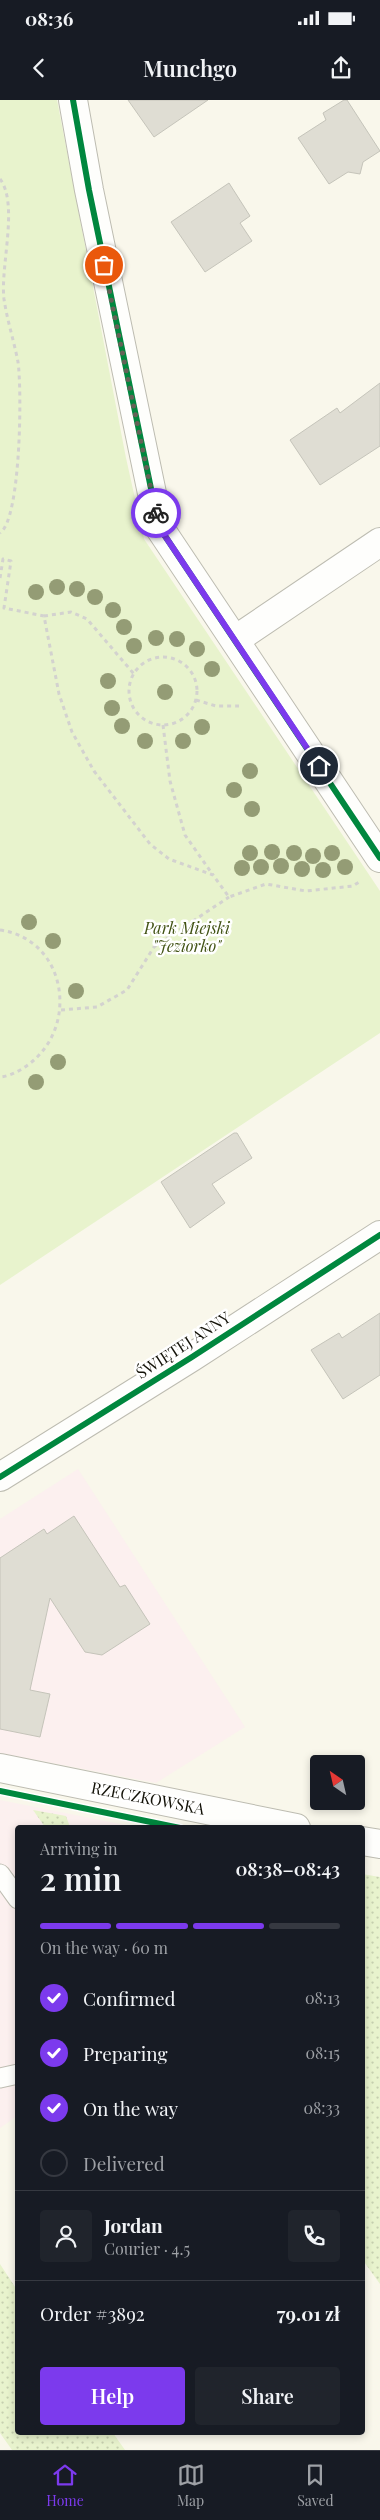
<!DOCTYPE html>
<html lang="en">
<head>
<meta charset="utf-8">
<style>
	:root { --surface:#171b24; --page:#20242c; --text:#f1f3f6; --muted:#9ea1a6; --line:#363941; --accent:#7c3aed }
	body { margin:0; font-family:"Playfair Display",serif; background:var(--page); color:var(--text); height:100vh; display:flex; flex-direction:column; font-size:19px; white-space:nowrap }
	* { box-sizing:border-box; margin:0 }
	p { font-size:16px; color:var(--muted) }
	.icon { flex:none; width:28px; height:28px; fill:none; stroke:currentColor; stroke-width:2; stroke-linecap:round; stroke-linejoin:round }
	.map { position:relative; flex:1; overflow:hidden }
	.panel { position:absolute; left:15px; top:1725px; width:350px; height:610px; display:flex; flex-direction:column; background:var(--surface); border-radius:5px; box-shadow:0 2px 8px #0003 }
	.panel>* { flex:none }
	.needle { width:32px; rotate:326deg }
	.controls { position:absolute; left:310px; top:1655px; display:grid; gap:10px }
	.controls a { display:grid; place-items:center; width:55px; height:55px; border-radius:5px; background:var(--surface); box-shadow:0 2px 8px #0003; font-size:25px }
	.pin { position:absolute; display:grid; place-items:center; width:42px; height:42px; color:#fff; margin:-21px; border:2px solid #fff; border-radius:50%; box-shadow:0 1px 5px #0007 }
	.courier { position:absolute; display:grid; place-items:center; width:50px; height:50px; margin:-25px; border:4px solid #7c3aed; border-radius:50%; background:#fff; color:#222; box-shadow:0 1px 6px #0007 }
	.headline em { font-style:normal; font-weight:600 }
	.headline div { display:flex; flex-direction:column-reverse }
	.headline { display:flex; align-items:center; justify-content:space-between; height:85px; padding:0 25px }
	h1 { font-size:32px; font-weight:600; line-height:38px }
	.bar { display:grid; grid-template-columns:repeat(4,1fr); gap:8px 5px; align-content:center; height:60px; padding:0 25px }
	.bar i { height:6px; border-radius:4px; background:var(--line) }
	.bar .selected { background:var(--accent) }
	.bar p { grid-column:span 4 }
	.line { display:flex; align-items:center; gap:12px; padding:0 25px; border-top:1px solid var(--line) }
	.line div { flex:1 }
	.round { display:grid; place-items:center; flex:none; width:52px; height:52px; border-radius:5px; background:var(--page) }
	ol { padding:0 25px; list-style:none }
	li { display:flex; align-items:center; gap:15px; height:55px }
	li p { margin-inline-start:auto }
	li .icon { padding:5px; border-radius:50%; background:var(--accent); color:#fff; stroke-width:4 }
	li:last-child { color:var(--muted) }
	li i { width:28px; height:28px; border:2px solid var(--line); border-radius:50% }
	.action { display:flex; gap:10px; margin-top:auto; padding:10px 25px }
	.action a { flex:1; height:58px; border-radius:5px; background:var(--accent); color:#fff; font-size:20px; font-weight:600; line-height:58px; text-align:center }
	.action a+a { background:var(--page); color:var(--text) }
	.status { display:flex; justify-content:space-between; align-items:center; height:35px; padding:0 25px; background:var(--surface); direction:ltr }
	.status svg { height:14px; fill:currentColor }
	header { display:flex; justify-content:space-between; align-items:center; height:65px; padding:0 25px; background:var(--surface); font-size:22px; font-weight:600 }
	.dock { display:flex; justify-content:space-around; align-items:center; height:70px; border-top:1px solid var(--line); background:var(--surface); font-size:14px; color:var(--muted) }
	.dock a { display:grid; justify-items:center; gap:2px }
	.dock .selected { color:var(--accent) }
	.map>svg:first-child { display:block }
</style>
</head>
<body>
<div class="status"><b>08:36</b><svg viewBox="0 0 49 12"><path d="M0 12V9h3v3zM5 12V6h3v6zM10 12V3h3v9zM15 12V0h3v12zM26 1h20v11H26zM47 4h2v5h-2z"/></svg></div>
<header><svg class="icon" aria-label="back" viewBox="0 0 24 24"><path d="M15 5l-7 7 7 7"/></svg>Munchgo<svg class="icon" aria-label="share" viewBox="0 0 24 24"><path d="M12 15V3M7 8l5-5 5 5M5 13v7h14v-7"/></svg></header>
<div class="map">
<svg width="380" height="2350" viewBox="0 0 380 2350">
	<defs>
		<pattern id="grass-dots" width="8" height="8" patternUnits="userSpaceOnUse" patternTransform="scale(1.25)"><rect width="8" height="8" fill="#e8f3cd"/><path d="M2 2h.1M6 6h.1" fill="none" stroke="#c6cfaf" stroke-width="1.8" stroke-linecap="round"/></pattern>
	</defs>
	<rect width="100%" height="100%" fill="#f9f7eb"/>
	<!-- commercial -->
	<g fill="#fcf0ef">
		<polygon points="78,1369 245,1627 156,1683 0,1653 0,1419"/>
		<polygon points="0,1700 135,1727 18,1728 17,2016 0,2028"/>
	</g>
	<!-- grass -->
	<g fill="url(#grass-dots)">
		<polygon points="33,1710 66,1716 70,1727 45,1727"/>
		<polygon points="362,1774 380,1777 380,2184 362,2159"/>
		<polygon points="0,2164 17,2190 18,2332 113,2333 125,2350 12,2350 0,2333"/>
	</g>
	<!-- park -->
	<polygon fill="#e8f3cd" points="0,0 57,0 126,358 144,439 380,791 380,933 0,1185"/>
	<!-- building -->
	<g fill="#dfddd3" stroke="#c5c4ba">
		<polygon points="128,0 208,0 154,37"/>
		<polygon points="344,0 347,0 380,51 363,62 360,74 348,72 329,84 298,38 326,20 323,13"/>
		<polygon points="229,83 250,116 240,123 252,141 205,172 171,122"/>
		<polygon points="380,283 380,346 320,385 290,340 337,308 340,313"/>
		<polygon points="234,1033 237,1033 252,1058 212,1084 225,1103 190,1128 161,1082"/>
		<polygon points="380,1213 380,1275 343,1299 311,1250 339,1233 342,1238"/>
		<polygon points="74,1416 120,1487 125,1485 150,1524 102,1555 85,1552 50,1498 30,1590 50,1594 40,1637 0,1629 0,1458 44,1429 47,1434"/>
	</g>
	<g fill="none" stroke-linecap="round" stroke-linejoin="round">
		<defs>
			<g id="lane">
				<polyline points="0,1774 18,1799"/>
				<polyline points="0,1978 18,1974"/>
			</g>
			<g id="street">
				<polyline points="73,0 89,90 159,427 380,758"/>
				<polyline points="235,540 380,442"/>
				<polyline points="0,1377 192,1257 380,1135"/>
				<polyline points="0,1668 296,1728"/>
				<polyline points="362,1741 380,1744"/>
			</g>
		</defs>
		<!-- lane casing -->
		<use href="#lane" stroke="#bdbcb1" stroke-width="21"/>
		<!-- street casing -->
		<use href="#street" stroke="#bdbcb1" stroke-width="30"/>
		<!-- path -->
		<g stroke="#d3d2cf" stroke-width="3" stroke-dasharray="4 4" stroke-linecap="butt">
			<path d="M0,79C19,104 0,167 4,199C7,220 14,241 18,262C22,289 21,419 0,433"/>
			<polyline points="0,478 3,459 11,461 4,508 44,516 59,594 72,632 94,671 150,744 169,759 213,775 229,797 266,784 306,791 353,786 359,782"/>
			<polyline points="44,516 71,512 87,519 134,574"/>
			<circle cx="163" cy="591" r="34"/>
			<polyline points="196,600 216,606 239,606"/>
			<polyline points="163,625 170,681 185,735 213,775"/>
			<path d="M0,830C64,839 79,920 34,960C25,968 12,976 0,977"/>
			<polyline points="61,910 97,907 127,890 154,847 229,797"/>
		</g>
		<!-- lane -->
		<use href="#lane" stroke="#fefefc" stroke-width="19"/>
		<!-- street -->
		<use href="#street" stroke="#fefefc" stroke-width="28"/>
		<defs>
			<g id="cycleway">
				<polyline points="73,0 89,90 159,427 380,758"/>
				<polyline points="0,1377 192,1257 380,1135"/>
				<polyline points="0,1691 180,1728"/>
			</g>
		</defs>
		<!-- cycleway casing -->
		<use href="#cycleway" stroke="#fff" stroke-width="9"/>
		<!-- cycleway -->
		<use href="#cycleway" stroke="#00873e" stroke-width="6"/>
	</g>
	<!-- trees -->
	<g fill="#949c75">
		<circle cx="57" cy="487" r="8"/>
		<circle cx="77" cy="489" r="8"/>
		<circle cx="36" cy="492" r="8"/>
		<circle cx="95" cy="497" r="8"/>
		<circle cx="113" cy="510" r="8"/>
		<circle cx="124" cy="527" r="8"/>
		<circle cx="156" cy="538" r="8"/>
		<circle cx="177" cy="539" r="8"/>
		<circle cx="134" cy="546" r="8"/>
		<circle cx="197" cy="549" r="8"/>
		<circle cx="212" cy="569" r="8"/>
		<circle cx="108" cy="581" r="8"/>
		<circle cx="165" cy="592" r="8"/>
		<circle cx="112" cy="608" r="8"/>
		<circle cx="122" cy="626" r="8"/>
		<circle cx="202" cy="627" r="8"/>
		<circle cx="145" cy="641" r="8"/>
		<circle cx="183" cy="641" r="8"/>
		<circle cx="250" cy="671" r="8"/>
		<circle cx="234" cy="690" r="8"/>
		<circle cx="252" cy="709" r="8"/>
		<circle cx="272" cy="752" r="8"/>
		<circle cx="250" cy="753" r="8"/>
		<circle cx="294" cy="753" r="8"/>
		<circle cx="332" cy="753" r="8"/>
		<circle cx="313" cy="756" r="8"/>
		<circle cx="281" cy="766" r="8"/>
		<circle cx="261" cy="767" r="8"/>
		<circle cx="345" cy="767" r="8"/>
		<circle cx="242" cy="768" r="8"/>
		<circle cx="302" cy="769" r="8"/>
		<circle cx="323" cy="770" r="8"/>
		<circle cx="29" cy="822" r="8"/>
		<circle cx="53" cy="841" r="8"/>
		<circle cx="76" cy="891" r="8"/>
		<circle cx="58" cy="962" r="8"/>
		<circle cx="36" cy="982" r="8"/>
	</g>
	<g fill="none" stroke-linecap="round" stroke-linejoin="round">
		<!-- done -->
		<polyline stroke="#646257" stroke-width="5" stroke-dasharray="0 9" points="104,165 156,413"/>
		<!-- route -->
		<polyline stroke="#7c3aed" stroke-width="6" points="156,413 159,427 319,666"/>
	</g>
	<g text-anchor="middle" stroke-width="5" stroke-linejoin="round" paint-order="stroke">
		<!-- park labels -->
		<g font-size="16" font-style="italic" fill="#415214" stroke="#fff">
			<text x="187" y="834">Park Miejski<tspan x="187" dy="18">"Jeziorko"</tspan></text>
		</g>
		<!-- street labels -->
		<g font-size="16" fill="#131208" stroke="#fff">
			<text transform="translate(183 1245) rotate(-33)" y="6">ŚWIĘTEJ ANNY</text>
			<text transform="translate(148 1698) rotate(11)" y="6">RZECZKOWSKA</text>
		</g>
	</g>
</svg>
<div class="controls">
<a><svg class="needle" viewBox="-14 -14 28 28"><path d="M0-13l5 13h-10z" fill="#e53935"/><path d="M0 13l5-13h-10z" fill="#9ea1a6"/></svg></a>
</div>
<div class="pin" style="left:104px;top:165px;background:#ea580c"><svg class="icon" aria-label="bag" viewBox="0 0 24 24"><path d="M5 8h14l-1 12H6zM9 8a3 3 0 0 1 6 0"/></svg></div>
<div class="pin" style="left:319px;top:666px;background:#1f2937"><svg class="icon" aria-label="home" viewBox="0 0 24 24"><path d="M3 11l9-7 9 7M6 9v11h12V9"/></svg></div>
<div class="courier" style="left:156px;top:413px"><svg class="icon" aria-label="bike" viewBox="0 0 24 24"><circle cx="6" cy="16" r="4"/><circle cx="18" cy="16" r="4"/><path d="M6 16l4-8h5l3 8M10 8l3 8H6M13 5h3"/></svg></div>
<section class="panel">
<div class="headline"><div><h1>2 min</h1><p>Arriving in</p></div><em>08:38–08:43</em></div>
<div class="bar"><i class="selected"></i><i class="selected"></i><i class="selected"></i><i></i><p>On the way · 60 m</p></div>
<ol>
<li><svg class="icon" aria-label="check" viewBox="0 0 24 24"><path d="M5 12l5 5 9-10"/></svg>Confirmed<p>08:13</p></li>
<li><svg class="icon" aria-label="check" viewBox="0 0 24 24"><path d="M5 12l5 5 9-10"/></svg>Preparing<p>08:15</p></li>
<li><svg class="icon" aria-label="check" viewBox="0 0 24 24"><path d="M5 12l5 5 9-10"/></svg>On the way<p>08:33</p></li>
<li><i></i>Delivered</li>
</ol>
<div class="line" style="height:90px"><a class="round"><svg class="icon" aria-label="person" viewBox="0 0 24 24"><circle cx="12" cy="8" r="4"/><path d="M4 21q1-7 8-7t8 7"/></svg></a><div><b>Jordan</b><p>Courier · 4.5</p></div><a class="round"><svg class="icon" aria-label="phone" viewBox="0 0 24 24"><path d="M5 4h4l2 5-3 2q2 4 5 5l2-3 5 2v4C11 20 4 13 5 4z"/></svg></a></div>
<div class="line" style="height:65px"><div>Order #3892</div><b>79.01 zł</b></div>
<div class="action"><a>Help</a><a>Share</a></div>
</section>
</div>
<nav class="dock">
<a class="selected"><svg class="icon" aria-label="home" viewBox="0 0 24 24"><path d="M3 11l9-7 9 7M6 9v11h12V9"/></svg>Home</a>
<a><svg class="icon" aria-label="map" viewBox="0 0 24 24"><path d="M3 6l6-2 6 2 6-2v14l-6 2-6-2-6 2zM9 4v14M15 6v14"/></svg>Map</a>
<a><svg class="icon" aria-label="saved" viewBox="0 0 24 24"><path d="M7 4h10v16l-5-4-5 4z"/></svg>Saved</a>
</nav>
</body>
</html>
